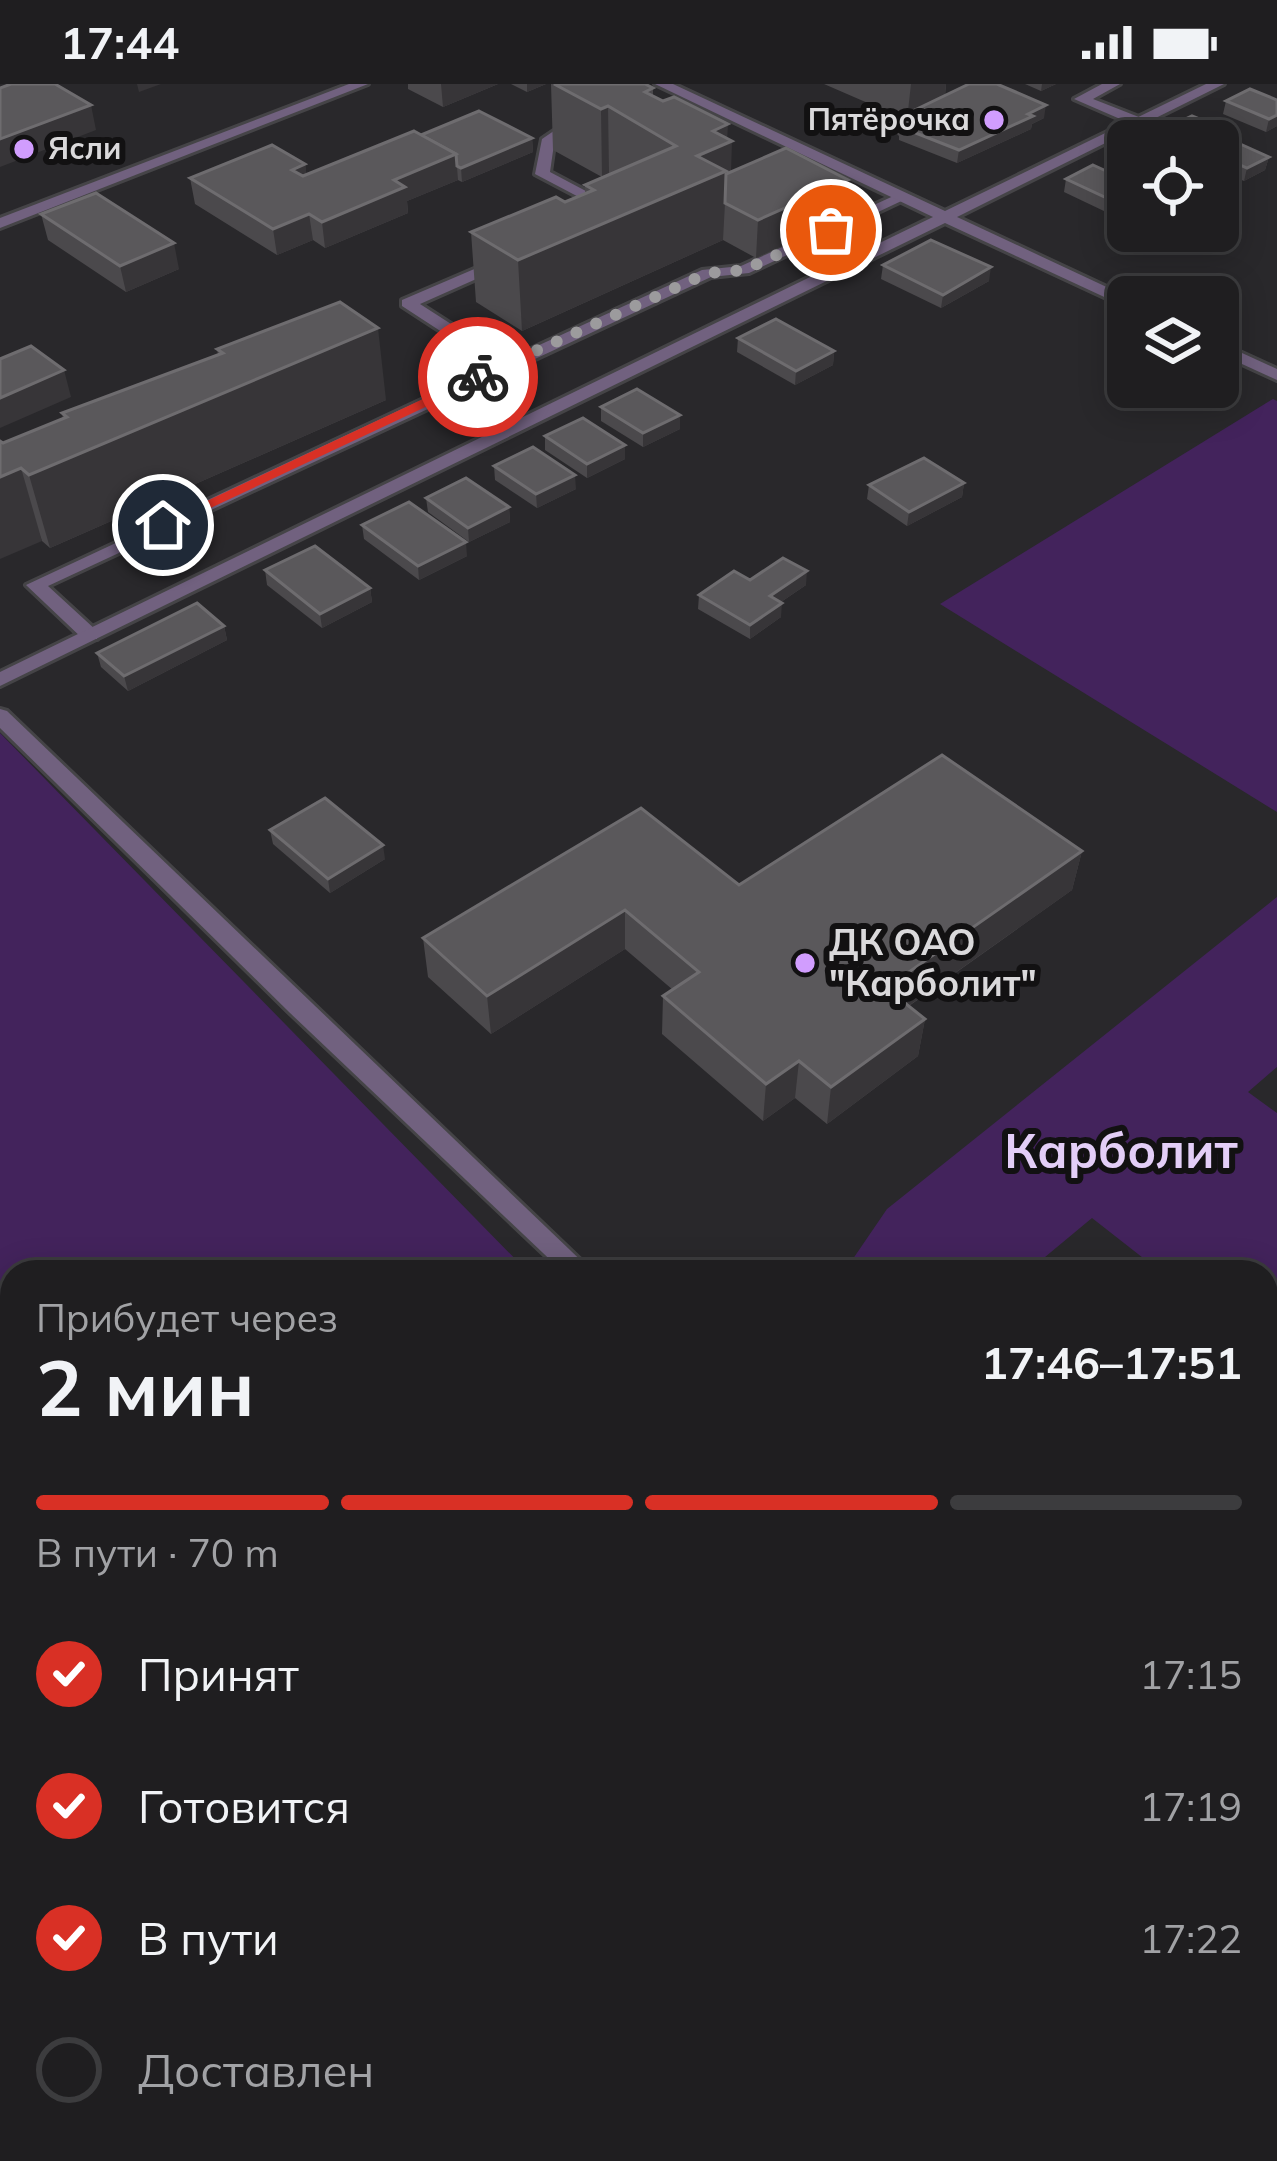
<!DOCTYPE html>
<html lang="ru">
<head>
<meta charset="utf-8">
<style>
	:root { --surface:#1f1e20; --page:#272729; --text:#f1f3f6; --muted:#a1a2a5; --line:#3c3c3e; --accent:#d93025 }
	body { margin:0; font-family:Mulish,sans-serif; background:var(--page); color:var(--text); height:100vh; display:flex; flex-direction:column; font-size:45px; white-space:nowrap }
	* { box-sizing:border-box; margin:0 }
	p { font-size:39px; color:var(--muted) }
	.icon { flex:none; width:66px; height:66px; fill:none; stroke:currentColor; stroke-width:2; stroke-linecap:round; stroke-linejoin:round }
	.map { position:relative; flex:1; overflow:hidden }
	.panel { position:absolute; left:0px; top:1176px; width:1278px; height:903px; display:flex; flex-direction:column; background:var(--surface); border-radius:36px 36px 0 0; box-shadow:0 6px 30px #0003,0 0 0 3px var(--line) }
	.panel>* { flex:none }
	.tools { position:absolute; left:1107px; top:36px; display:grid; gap:24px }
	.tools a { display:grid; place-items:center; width:132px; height:132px; border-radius:18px; background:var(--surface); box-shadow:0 6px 30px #0003,0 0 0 3px var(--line); font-size:60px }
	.pin { position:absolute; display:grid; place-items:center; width:102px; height:102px; color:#fff; margin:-51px; border:6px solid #fff; border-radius:50%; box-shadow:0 3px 12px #0007 }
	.courier { position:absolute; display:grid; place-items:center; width:120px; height:120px; margin:-60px; border:9px solid #d93025; border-radius:50%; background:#fff; color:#222; box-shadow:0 3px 15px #0007 }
	.summary em { font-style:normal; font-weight:700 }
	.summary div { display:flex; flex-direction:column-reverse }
	.summary { display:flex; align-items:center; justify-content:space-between; height:204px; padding:0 36px }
	h1 { font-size:78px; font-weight:700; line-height:90px }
	.bar { display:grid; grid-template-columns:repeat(4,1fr); gap:18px 12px; align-content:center; height:144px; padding:0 36px }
	.bar i { height:15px; border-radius:9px; background:var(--line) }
	.bar .on { background:var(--accent) }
	.bar p { grid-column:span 4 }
	ol { padding:0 36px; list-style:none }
	li { display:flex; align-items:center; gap:36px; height:132px }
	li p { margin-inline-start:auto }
	li .icon { padding:12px; border-radius:50%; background:var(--accent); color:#fff; stroke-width:4 }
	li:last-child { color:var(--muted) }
	li i { width:66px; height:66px; border:6px solid var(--line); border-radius:50% }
	.status { display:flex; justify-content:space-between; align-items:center; height:84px; padding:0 60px; background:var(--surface); direction:ltr }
	.status svg { height:33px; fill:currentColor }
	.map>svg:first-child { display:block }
</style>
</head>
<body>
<div class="status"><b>17:44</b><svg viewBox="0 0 49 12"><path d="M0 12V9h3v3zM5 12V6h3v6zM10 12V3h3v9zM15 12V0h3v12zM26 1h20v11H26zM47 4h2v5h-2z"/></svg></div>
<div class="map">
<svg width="1277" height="2077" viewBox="0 0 1277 2077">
	<rect width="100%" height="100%" fill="#29282b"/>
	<!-- green -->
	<g fill="#43235c">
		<polygon points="1273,315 1277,317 1277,728 940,520"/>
		<polygon points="0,649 528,1188 12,1188 12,2067 762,2067 753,2077 0,2077"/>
		<polygon points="1277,813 1277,983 1248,1008 1277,1029 1277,1517 1266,1528 1266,1188 1161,1188 1092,1134 1027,1188 844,1188 887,1125"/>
	</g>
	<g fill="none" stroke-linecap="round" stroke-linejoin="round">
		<defs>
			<g id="lane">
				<polygon points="623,0 639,0 554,60 550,88 616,123 616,129 611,130 535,90 542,55"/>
				<polygon points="1102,0 1120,0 1093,15 1144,35 1144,41 1134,41 1074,15"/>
				<polygon points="900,109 912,112 749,189 711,193 48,502 97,547 97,555 83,555 26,501 494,282 402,222 402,216 500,174 510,174 510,180 420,220 507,276 702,186 741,182"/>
				<polygon points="0,625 7,627 593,1188 563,1188 289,928 0,644"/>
			</g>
			<g id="street">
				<polygon points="349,0 368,0 0,144 0,134"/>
				<polygon points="655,0 673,0 945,127 1206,0 1224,0 957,133 1128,213 1128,224 945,139 0,602 0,588 933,133"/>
				<polygon points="1218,258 1277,285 1277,296 1218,269"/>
			</g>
			<g id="secondary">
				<polygon points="1277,1606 1277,1643 1266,1648 1266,1611"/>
				<polygon points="848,2067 887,2067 883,2077 844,2077"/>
			</g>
		</defs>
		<!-- lane casing -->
		<use href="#lane" stroke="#454447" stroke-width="6"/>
		<!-- street casing -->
		<use href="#street" stroke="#454447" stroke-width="6"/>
		<!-- secondary casing -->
		<use href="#secondary" stroke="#454447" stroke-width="6"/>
		<!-- lane -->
		<use href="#lane" fill="#71617f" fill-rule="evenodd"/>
		<!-- street -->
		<use href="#street" fill="#71617f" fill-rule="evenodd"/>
		<!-- secondary -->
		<use href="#secondary" fill="#9980b1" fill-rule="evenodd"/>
	</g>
	<!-- wall -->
	<g fill="#4b494c">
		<polygon points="408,0 498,0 443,23 408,5"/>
		<polygon points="511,0 546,0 527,8"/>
		<polygon points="551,0 645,0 653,4 653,12 728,54 731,88 848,96 845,133 756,174 723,156 522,247 476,218 471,148 565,118 585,110 585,101 610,90 602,93 553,66"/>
		<polygon points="824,0 946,0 945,12 1044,34 1032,40 1031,45 957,79 899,56 899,52 895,48 896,35 900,33"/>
		<polygon points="1025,0 1056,0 1041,7"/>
		<polygon points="1277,16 1277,42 1266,48 1223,30 1226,17"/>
		<polygon points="1162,46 1224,53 1269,73 1265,86 1244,97 1218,86 1218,57 1159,57"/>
		<polygon points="421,51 532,54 533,68 462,98 458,96 407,117 408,129 325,164 313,156 277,171 195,120 190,94 305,80 306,90"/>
		<polygon points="1066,95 1128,97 1106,128 1064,108"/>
		<polygon points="41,130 179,185 126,208 48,156"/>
		<polygon points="883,181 989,197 941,224 881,195"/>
		<polygon points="738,254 834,267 833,281 795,301 737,268"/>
		<polygon points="217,265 386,316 50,464 42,457 3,359 63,335 62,329 218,271"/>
		<polygon points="601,323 680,331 680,345 643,363 601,337"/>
		<polygon points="545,352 625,361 625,375 587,394 545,366"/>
		<polygon points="494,382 576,405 537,424 495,396"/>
		<polygon points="964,399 962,413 907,442 867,415 869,401"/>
		<polygon points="426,414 509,423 510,438 469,458 428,428"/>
		<polygon points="362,441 467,472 419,496 364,455"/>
		<polygon points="265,486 370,504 372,518 322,544 267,501"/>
		<polygon points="750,496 806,501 781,518 781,533 750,555 698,525 699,511"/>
		<polygon points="224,542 227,556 128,607 101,583 97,569"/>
		<polygon points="270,746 385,775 330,809 273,760"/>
		<polygon points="1082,767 1072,806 909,922 925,935 918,972 827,1040 795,1014 763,1037 662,950 663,912 673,906 625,865 491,950 428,893 423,854 739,801"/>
	</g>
	<!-- shaded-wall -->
	<g fill="#373538">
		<polygon points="137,0 161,0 139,8"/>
		<polygon points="441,0 498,0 443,23"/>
		<polygon points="527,0 546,0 527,8"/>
		<polygon points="911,0 946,0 944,18 907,36"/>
		<polygon points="1042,0 1056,0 1041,7"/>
		<polygon points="91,21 96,46 0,83 0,55"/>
		<polygon points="1046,21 1044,34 1032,40 1031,45 957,79 959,66"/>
		<polygon points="608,22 609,89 602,93 601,25"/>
		<polygon points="1277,31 1277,42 1266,48 1269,35"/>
		<polygon points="728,40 727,59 732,57 730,121 725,119 723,156 522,247 518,176 697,72 713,47"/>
		<polygon points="532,54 533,68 462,98 461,84"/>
		<polygon points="456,70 458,96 407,117 408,129 325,164 322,138 394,96"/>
		<polygon points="1269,73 1265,86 1244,97 1247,84"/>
		<polygon points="305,80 309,106 292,86"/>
		<polygon points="848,96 845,133 756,174 758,136"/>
		<polygon points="1128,105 1128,117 1106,128 1109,115"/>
		<polygon points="309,130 313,156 277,171 273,145"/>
		<polygon points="174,159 179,185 126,208 120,182"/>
		<polygon points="991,183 989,197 941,224 943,211"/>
		<polygon points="378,244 386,316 50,464 29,391"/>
		<polygon points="834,267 833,281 795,301 796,287"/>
		<polygon points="64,286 71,313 0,344 0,314"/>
		<polygon points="680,331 680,345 643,363 643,349"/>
		<polygon points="625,361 625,375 587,394 587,380"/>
		<polygon points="21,384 42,457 0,475 0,393"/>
		<polygon points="575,391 576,405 537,424 536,410"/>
		<polygon points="964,399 962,413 907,442 909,428"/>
		<polygon points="509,423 510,438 469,458 468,444"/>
		<polygon points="466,458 467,472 419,496 418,482"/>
		<polygon points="807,487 806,501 769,526 770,512"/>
		<polygon points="370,504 372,518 322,544 320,530"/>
		<polygon points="782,519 781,533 750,555 750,541"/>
		<polygon points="224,542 227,556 128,607 124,592"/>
		<polygon points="383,761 385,775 330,809 328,795"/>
		<polygon points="1082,767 1072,806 880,942 886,904"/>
		<polygon points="625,826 625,865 491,950 487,912"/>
		<polygon points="925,935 918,972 827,1040 831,1003"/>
		<polygon points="799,977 795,1014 763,1037 766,1000"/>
	</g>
	<!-- building -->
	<g fill="#5a585b" stroke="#6e6c6f" stroke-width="3">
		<polygon points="11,0 55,0 91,21 0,55 0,4"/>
		<polygon points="554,0 645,0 653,4 645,8 663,17 674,13 728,40 713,47 732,57 697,72 726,87 518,176 471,148 556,113 565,118 594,106 585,101 676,62 608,22 601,25"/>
		<polygon points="969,0 997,0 1046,21 1028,30 1033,32 959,66 900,43 903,41 896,35"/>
		<polygon points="1250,5 1277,16 1277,31 1269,35 1226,17"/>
		<polygon points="479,27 532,54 461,84 457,82 456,70 421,51"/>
		<polygon points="1192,32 1226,46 1218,50 1269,73 1247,84 1218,71 1218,57 1186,57 1162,46"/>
		<polygon points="414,47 456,70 394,96 405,103 322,138 309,130 273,145 190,94 272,61 305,80 292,86 303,92"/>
		<polygon points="786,64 848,96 758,136 725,119 726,90"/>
		<polygon points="1093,81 1128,97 1128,105 1109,115 1066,95"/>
		<polygon points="96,109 174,159 120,182 41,130"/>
		<polygon points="931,156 991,183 943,211 883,181"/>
		<polygon points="340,218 378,244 29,391 21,384 0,393 0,357 3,359 67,333 62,329 223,269 217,265"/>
		<polygon points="776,235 834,267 796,287 738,254"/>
		<polygon points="31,262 64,286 0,314 0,275"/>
		<polygon points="637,305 680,331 643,349 601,323"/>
		<polygon points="583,334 625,361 587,380 545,352"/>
		<polygon points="533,363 575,391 536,410 494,382"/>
		<polygon points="924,374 964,399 909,428 869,401"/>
		<polygon points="466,394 509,423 468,444 426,414"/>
		<polygon points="409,418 466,458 418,482 362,441"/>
		<polygon points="315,462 370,504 320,530 265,486"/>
		<polygon points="783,474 807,487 770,512 782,519 750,541 699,511 734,487 750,496"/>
		<polygon points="197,519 224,542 124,592 97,569"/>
		<polygon points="942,671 1082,767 886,904 925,935 831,1003 799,977 766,1000 663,912 699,888 625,826 487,912 423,854 641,724 739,801"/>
		<polygon points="325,714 383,761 328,795 270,746"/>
	</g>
	<!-- route -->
	<polygon fill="#d93025" points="478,289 483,296 168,444 156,441"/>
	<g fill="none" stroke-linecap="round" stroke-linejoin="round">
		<!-- done -->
		<polyline stroke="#9c9b9d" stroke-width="12" stroke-dasharray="0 21.6" points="478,293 708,189 744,186 831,146"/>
	</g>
	<!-- markers -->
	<g fill="#d19dfe" stroke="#121112" stroke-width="4.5">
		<circle cx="994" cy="36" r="12"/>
		<circle cx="24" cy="65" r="12"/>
		<circle cx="805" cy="879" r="12"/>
	</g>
	<g text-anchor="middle" stroke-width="12" stroke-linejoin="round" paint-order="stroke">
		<!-- far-poi labels -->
		<g font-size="30" font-weight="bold" fill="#dad9db" stroke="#121112" text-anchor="end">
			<text x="970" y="46">Пятёрочка</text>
			<text x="48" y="75" text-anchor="start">Ясли</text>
		</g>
		<!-- poi labels -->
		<g font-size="36" font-weight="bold" fill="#dad9db" stroke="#121112" text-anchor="start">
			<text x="829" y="871">ДК ОАО<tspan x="829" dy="41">"Карболит"</tspan></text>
		</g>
		<!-- district labels -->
		<g font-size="48" font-weight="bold" fill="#e3cef7" stroke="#121112">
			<text x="1121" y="1084">Карболит</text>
		</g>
	</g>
</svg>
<div class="tools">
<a><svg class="icon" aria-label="locate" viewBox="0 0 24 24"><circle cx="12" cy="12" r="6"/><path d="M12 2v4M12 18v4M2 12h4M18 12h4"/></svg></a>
<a><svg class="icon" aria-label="layers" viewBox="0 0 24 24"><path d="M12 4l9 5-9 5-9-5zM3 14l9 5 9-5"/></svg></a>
</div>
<div class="pin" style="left:831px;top:146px;background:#ea580c"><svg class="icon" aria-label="bag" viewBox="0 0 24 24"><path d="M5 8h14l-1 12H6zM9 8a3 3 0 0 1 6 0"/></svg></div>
<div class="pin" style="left:163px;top:441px;background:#1f2937"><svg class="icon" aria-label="home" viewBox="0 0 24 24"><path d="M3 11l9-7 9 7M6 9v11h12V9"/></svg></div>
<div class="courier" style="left:478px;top:293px"><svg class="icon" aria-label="bike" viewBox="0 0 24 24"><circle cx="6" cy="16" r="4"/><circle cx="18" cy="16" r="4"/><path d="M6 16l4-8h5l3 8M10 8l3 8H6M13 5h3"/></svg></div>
<section class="panel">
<div class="summary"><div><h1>2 мин</h1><p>Прибудет через</p></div><em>17:46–17:51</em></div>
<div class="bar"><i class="on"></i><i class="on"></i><i class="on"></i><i></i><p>В пути · 70 m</p></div>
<ol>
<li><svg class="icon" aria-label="check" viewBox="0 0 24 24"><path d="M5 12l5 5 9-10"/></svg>Принят<p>17:15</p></li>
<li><svg class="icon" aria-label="check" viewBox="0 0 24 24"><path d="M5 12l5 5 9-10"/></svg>Готовится<p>17:19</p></li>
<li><svg class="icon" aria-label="check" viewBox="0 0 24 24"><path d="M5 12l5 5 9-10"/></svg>В пути<p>17:22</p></li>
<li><i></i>Доставлен</li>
</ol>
</section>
</div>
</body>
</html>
